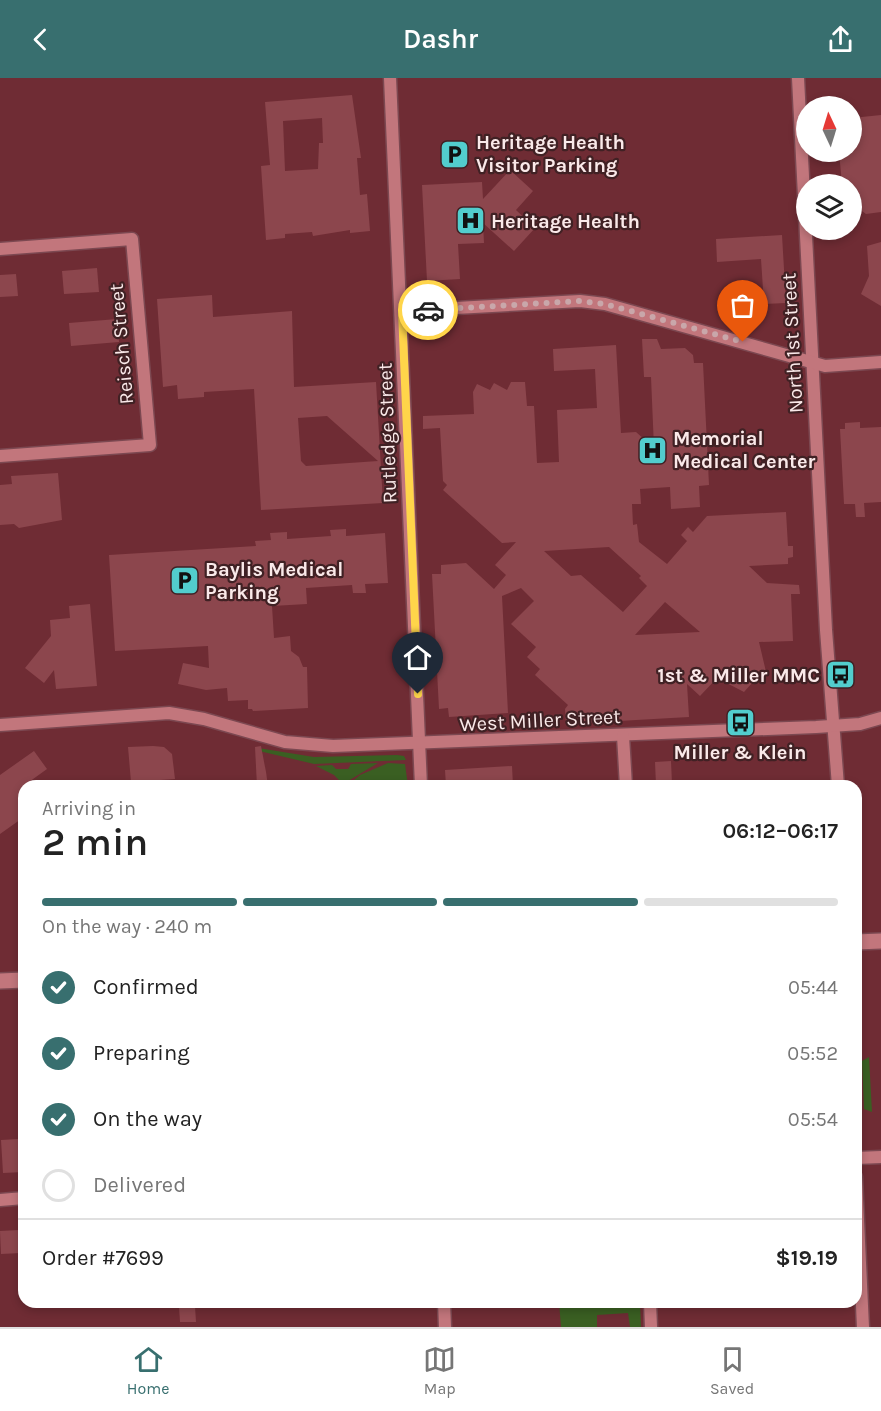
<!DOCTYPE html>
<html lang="en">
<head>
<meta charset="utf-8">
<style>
	:root { --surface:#fff; --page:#f2f2f2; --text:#222; --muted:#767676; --line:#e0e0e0; --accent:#386f6f }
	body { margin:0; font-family:Karla,sans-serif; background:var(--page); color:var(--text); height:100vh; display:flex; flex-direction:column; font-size:22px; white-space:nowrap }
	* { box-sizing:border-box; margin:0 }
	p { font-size:20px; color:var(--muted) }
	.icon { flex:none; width:33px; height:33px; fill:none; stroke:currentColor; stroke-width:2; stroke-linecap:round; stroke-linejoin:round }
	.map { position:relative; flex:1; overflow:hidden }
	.sheet { position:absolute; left:18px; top:702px; width:844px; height:528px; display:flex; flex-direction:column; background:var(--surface); border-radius:18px; box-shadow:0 3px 9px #0003 }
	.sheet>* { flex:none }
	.needle { width:39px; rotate:356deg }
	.buttons { position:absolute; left:796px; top:18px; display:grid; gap:12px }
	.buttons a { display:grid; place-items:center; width:66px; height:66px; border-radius:50%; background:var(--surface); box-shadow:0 3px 9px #0003; font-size:30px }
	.pin { position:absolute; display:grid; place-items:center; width:51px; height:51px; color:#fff; margin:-62px -26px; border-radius:50% 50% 50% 0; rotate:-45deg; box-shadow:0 0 6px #0007 }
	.pin .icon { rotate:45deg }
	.courier { position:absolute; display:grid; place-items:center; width:60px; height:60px; margin:-30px; border:4px solid #ffd54a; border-radius:50%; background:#fff; color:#222; box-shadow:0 2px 8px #0007 }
	.overview em { font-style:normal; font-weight:600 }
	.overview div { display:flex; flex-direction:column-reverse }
	.overview { display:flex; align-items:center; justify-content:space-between; height:102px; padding:0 24px }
	h1 { font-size:39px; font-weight:600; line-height:45px }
	.bar { display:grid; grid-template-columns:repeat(4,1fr); gap:9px 6px; align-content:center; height:72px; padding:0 24px }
	.bar i { height:8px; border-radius:4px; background:var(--line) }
	.bar .selected { background:var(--accent) }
	.bar p { grid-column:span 4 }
	.line { display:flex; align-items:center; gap:15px; padding:0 24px; border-top:2px solid var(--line) }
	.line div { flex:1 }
	ol { padding:0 24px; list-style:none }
	li { display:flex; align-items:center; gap:18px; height:66px }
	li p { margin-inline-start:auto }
	li .icon { padding:6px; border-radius:50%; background:var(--accent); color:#fff; stroke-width:4 }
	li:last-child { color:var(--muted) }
	li i { width:33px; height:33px; border:3px solid var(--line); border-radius:50% }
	header { display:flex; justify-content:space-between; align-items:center; height:78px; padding:0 24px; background:var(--accent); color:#fff; font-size:27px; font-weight:600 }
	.tabs { display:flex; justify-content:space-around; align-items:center; height:84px; border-top:2px solid var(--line); background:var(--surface); font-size:16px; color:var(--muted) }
	.tabs a { display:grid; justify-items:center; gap:3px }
	.tabs .selected { color:var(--accent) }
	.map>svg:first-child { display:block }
</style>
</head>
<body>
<header><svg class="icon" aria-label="back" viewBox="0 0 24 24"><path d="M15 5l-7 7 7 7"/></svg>Dashr<svg class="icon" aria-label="share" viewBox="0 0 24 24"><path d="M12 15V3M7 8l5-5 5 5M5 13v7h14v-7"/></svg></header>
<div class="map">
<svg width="881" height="1249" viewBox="0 0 881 1249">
	<rect width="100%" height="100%" fill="#6f2c34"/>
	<!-- green -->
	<g fill="#3a5f22">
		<polygon points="258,670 314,679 397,677 404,678 406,682 314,686 255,672"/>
		<polygon points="378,685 343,706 334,697 316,688 332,687 336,691 348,691 351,686"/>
		<polygon points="388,685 405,686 408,708 347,708 360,697"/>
		<polygon points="869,979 872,1034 864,1031 862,983"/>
		<polygon points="559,1224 640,1224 641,1249 630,1249 628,1235 597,1237 597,1249 561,1249"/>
	</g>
	<!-- building -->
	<g fill="#8c464d" fill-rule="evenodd">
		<path d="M352,17L361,80H357L360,117L367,116L370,153L350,155V152L313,158L312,154L285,156V160L266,162L261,88L270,87L265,24ZM322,40L323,65H319L318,91L285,93L283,43Z"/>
		<polygon points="881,37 881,134 866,136 852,126 852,106 842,106 839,74 852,74 852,40"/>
		<polygon points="510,92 533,113 516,132 535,150 514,173 483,145 484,165 458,166 460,201 427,203 422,107 482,104 483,121"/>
		<polygon points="782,157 786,225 764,226 761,181 717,184 716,161"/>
		<polygon points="881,164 881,228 861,216 869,198 867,168"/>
		<polygon points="97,190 99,214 64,216 62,193"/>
		<polygon points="16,196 18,218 0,219 0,197"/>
		<path d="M212,217L213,239L292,233L294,309L376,304L383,425L261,432L254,311L204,314V319L178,321L177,307L163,309L157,221ZM327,338L378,383L306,388L301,383L298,340Z"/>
		<polygon points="117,241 119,264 71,268 69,245"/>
		<path d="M642,261H657L661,271L685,270L693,277L694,285H703L709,407L699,408L700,429L671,431L670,409L640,411L641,426H632L633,447L637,446L639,464L667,486L687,463L681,457L688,449L693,454L707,438L786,434L788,468H793V479L788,480V486L749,488L767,505L799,507L800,516H791L793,563L759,564L767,598L753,604L744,614L717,600L700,618L687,606L689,639L566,646L565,631L568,627L535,597L540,591L527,579L536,569L511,546L534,523L521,510L502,518L508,635L449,639L448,630L439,631L432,496H441V487L466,485L494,511L506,497L495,487L516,464L502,465L443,412L447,407L443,403L440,350L423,351V338L474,336L473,314L477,306L490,312L494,305L507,312L511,304H525L527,328H534L537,385L559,384L557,332L597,330L595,291L554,293L553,271L616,267L621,355L636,354L654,370L651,299H644ZM609,469L641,498L639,500L647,508L623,534L581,497L571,498L544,473ZM665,524L700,554L635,557Z"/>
		<polygon points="860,344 860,350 881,349 881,424 864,425 865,439 856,439 855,426 844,426 840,351 845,351 845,345"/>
		<polygon points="58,395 62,442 19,450 14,446 0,447 0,407 12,406 11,398"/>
		<polygon points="346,451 346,458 385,455 388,505 365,506 366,515 353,515 352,507 306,510 307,526 272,528 274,560 290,558 291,573 299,579 303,589 307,589 308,630 253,633 252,631 248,631 248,622 228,623 227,610 206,612 178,606 183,585 209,590 208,568 115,573 109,477 256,468 255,463 271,462 270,455 287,454 287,461 331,458 330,452"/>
		<polygon points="90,526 97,608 56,611 54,592 44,605 25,590 51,558 50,542 70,540 69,528"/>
		<polygon points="153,668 164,669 172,676 175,701 131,704 128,669"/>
		<polygon points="261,668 266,694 268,708 257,708 255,669"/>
		<polygon points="34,673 47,691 22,709 24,709 24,739 0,756 0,697"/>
		<polygon points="671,683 672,706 656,707 655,684"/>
		<polygon points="512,688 513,708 446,708 445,692"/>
		<polygon points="18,1061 19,1077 24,1076 24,1094 3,1095 1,1062"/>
		<polygon points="19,1152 21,1175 1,1176 0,1153"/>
		<polygon points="195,1228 196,1244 180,1244 179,1229"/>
	</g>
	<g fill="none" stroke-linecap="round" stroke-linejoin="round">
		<defs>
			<g id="street">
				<polyline points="390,0 421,708"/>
				<polyline points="798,0 826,552 838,708"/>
				<polyline points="0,171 132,161 150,367 0,378"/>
				<polyline points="402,233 580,223 605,226 825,288 881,284"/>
				<polyline points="0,647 169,635 204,641 285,664 333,668 816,649 860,646 881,640"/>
				<polyline points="623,658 626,708"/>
				<polyline points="856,1080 881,1079"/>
				<polyline points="856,1099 863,1249"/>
				<polyline points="0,1122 24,1120"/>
				<polyline points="444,1224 445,1249"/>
				<polyline points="650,1224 651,1249"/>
			</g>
			<g id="secondary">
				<polyline points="856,864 881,863"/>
				<polyline points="0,903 24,902"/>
			</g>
		</defs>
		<!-- street casing -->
		<use href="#street" stroke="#7c4851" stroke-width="15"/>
		<!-- secondary casing -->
		<use href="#secondary" stroke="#7c4851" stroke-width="18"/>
		<!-- street -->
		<use href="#street" stroke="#c2767c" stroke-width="12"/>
		<!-- secondary -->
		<use href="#secondary" stroke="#c2767c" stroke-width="15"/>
	</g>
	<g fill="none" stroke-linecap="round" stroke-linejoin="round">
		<!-- done -->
		<polyline stroke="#c9a7aa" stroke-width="6" stroke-dasharray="0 10.8" points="428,232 580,223 605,226 743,264"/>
		<!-- route -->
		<polyline stroke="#ffd54a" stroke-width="8" points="418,616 402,233 428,232"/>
	</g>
	<!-- icons -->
	<defs>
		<symbol id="parking-square" viewBox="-11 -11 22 22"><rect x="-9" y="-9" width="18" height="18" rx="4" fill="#52cdcd" stroke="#402124"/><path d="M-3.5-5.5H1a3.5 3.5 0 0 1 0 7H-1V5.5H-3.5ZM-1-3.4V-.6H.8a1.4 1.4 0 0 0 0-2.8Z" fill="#111"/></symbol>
		<symbol id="hospital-square" viewBox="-11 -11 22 22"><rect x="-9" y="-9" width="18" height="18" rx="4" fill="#52cdcd" stroke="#402124"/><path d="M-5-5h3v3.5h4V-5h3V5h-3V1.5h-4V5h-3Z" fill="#111"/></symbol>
		<symbol id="bus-square" viewBox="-11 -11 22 22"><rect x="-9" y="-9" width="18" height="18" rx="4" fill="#52cdcd" stroke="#402124"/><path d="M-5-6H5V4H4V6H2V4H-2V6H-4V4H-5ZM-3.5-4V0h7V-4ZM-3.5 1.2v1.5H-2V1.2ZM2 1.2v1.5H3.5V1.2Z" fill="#111"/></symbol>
	</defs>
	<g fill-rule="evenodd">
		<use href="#parking-square" x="438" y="60" width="33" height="33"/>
		<use href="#hospital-square" x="454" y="126" width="33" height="33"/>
		<use href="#hospital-square" x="636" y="356" width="33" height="33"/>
		<use href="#parking-square" x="168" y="486" width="33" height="33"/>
		<use href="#bus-square" x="824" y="580" width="33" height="33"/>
		<use href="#bus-square" x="724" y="628" width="33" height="33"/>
	</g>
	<g text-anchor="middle" stroke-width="4.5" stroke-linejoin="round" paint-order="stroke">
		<!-- poi labels -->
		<g font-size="20" font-weight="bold" fill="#fae9e9" stroke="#402124" text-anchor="start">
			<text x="476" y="71">Heritage Health<tspan x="476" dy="23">Visitor Parking</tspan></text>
			<text x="491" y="150">Heritage Health</text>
			<text x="673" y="367">Memorial<tspan x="673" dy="23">Medical Center</tspan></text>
			<text x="205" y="498">Baylis Medical<tspan x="205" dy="23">Parking</tspan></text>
			<text x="820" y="604" text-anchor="end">1st &amp; Miller MMC</text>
			<text x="740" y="681" text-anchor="middle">Miller &amp; Klein</text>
		</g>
		<!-- street labels -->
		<g font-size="20" fill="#fae9e9" stroke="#402124">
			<text transform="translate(792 265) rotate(-93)" y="7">North 1st Street</text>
			<text transform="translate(121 266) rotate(-95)" y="7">Reisch Street</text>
			<text transform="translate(387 355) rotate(-92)" y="7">Rutledge Street</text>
			<text transform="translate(540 642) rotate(-3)" y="7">West Miller Street</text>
		</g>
	</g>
</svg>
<div class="buttons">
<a><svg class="needle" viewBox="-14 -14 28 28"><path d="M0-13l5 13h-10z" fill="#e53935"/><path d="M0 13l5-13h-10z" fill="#767676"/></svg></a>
<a><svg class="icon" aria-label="layers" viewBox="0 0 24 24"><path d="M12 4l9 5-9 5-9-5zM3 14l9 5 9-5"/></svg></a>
</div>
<div class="pin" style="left:743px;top:264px;background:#ea580c"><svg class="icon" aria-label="bag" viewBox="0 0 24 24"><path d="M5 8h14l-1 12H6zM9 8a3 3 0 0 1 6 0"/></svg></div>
<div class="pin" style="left:418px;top:616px;background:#1f2937"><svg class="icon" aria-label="home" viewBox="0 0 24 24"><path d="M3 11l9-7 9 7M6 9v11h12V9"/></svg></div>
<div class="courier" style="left:428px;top:232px"><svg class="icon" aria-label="car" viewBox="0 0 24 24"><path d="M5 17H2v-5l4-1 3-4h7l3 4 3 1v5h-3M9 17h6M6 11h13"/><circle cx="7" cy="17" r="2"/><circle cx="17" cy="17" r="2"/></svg></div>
<section class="sheet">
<div class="overview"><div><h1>2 min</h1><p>Arriving in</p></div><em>06:12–06:17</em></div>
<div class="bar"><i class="selected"></i><i class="selected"></i><i class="selected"></i><i></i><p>On the way · 240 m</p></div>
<ol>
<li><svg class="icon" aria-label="check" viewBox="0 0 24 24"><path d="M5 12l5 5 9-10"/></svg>Confirmed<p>05:44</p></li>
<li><svg class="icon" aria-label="check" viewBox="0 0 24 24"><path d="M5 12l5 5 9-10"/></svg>Preparing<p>05:52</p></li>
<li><svg class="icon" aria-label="check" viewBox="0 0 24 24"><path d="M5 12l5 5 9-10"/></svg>On the way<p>05:54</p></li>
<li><i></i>Delivered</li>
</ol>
<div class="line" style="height:78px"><div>Order #7699</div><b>$19.19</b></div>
</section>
</div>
<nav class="tabs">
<a class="selected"><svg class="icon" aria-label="home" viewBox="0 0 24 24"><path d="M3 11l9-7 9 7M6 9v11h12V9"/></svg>Home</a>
<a><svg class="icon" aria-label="map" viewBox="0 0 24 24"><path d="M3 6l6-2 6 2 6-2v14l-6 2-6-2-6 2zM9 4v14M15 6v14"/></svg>Map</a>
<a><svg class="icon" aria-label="saved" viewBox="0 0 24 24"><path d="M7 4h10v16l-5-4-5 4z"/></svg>Saved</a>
</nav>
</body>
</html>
